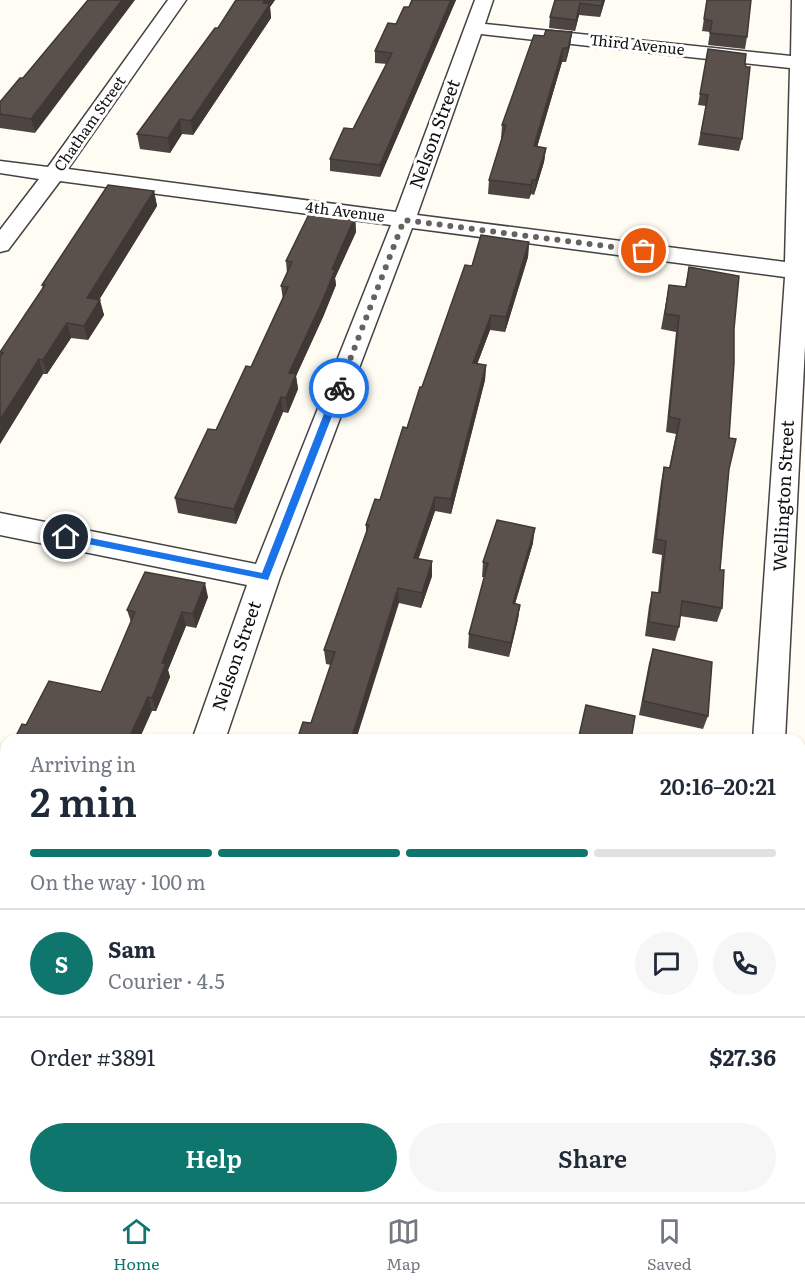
<!DOCTYPE html>
<html lang="en">
<head>
<meta charset="utf-8">
<style>
	:root { --surface:#fff; --page:#f6f6f7; --text:#1f2937; --muted:#747a83; --line:#e0e1e3; --accent:#0f766e }
	body { margin:0; font-family:Literata,serif; background:var(--page); color:var(--text); height:100vh; display:flex; flex-direction:column; font-size:22px; white-space:nowrap }
	* { box-sizing:border-box; margin:0 }
	p { font-size:20px; color:var(--muted) }
	.icon { flex:none; width:33px; height:33px; fill:none; stroke:currentColor; stroke-width:2; stroke-linecap:round; stroke-linejoin:round }
	.map { position:relative; flex:1; overflow:hidden }
	.details { position:absolute; left:0px; top:734px; width:806px; height:470px; display:flex; flex-direction:column; background:var(--surface); border-radius:18px 18px 0 0; box-shadow:0 2px 4px #0004 }
	.details>* { flex:none }
	.pin { position:absolute; display:grid; place-items:center; width:51px; height:51px; color:#fff; margin:-26px; border:3px solid #fff; border-radius:50%; box-shadow:0 2px 6px #0007 }
	.courier { position:absolute; display:grid; place-items:center; width:60px; height:60px; margin:-30px; border:4px solid #1a73e8; border-radius:50%; background:#fff; color:#222; box-shadow:0 2px 8px #0007 }
	.summary em { font-style:normal; font-weight:600 }
	.summary div { display:flex; flex-direction:column-reverse }
	.summary { display:flex; align-items:center; justify-content:space-between; height:102px; padding:0 30px }
	h1 { font-size:39px; font-weight:600; line-height:45px }
	.bar { display:grid; grid-template-columns:repeat(4,1fr); gap:9px 6px; align-content:center; height:72px; padding:0 30px }
	.bar i { height:8px; border-radius:4px; background:var(--line) }
	.bar .current { background:var(--accent) }
	.bar p { grid-column:span 4 }
	.line { display:flex; align-items:center; gap:15px; padding:0 30px; border-top:2px solid var(--line) }
	.line div { flex:1 }
	.round { display:grid; place-items:center; flex:none; width:63px; height:63px; border-radius:32px; background:var(--page) }
	.button { display:flex; gap:12px; margin-top:auto; padding:12px 30px }
	.button a { flex:1; height:69px; border-radius:36px; background:var(--accent); color:#fff; font-size:24px; font-weight:600; line-height:69px; text-align:center }
	.button a+a { background:var(--page); color:var(--text) }
	.menu { display:flex; justify-content:space-around; align-items:center; height:84px; border-top:2px solid var(--line); background:var(--surface); font-size:16px; color:var(--muted) }
	.menu a { display:grid; justify-items:center; gap:3px }
	.menu .current { color:var(--accent) }
	.map>svg:first-child { display:block }
</style>
</head>
<body>
<div class="map">
<svg width="805" height="1202" viewBox="0 0 805 1202">
	<rect width="100%" height="100%" fill="#fffcf4"/>
	<g fill="none" stroke-linecap="round" stroke-linejoin="round">
		<defs>
			<g id="minor">
				<path d="M168,0H186L68,169L396,212L475,0H493L485,24L791,56L792,0H805V346L785,740H753L785,277L412,228L280,577L225,740H192L247,585L0,535V513L256,564L391,225L60,181L8,250L0,252V230L39,179L0,173V161L48,167ZM481,34L790,68L785,262L417,215Z"/>
				<polygon points="25,1197 67,1197 65,1202 23,1202"/>
				<rect x="719" y="1197" width="42" height="5"/>
			</g>
		</defs>
		<!-- minor casing -->
		<use href="#minor" stroke="#434343" stroke-width="3"/>
		<!-- minor -->
		<use href="#minor" fill="#fff" fill-rule="evenodd"/>
	</g>
	<!-- wall -->
	<g fill="#4d4541">
		<polygon points="236,0 275,0 270,7 271,18 193,135 182,134 170,153 140,149 137,134 218,28"/>
		<polygon points="412,0 456,0 380,177 330,171 330,159 353,129 387,64 375,63 375,51 409,7"/>
		<polygon points="555,0 605,0 600,17 579,15 575,31 549,28 550,17"/>
		<polygon points="707,0 747,37 745,49 708,45 710,32 702,31"/>
		<polygon points="572,32 570,46 566,62 562,62 537,147 546,148 544,162 534,195 531,194 529,199 488,194 489,180 502,139 501,139 502,125 544,36"/>
		<polygon points="708,49 742,139 739,151 698,145 706,106 698,105"/>
		<polygon points="23,78 35,133 0,128 0,102"/>
		<polygon points="154,191 157,206 99,300 104,315 88,340 71,338 47,374 43,374 0,444 0,352 43,289 42,285"/>
		<polygon points="355,217 356,232 335,278 336,285 323,317 296,376 298,389 288,413 283,412 236,524 178,513 175,498 216,430 251,367 283,300 281,286 287,274 286,261"/>
		<polygon points="529,242 528,257 505,332 490,330 477,364 486,365 485,380 451,514 435,511 418,559 432,576 421,608 399,603 311,723 331,665 326,664 324,650 366,535 366,525 380,500 422,387 472,266"/>
		<polygon points="689,267 734,329 729,438 729,469 720,570 722,608 717,622 680,616 679,627 675,641 645,636 649,606 652,592 658,593 662,555 652,553 661,482 664,467 669,468 676,434 666,432 676,332 661,329 669,285 685,287"/>
		<polygon points="533,543 515,604 520,605 518,619 509,657 468,648 469,634 485,577 482,577 483,562"/>
		<polygon points="208,597 196,628 186,626 168,670 170,677 156,711 152,711 26,725 101,692 131,622 127,610"/>
		<polygon points="653,649 708,716 703,729 639,715 649,663"/>
		<polygon points="586,705 631,740 579,740"/>
		<polygon points="6,755 6,773 1,764"/>
		<polygon points="0,838 6,840 6,1070 0,1083 0,905 5,894 0,892"/>
		<polygon points="183,1197 266,1197 265,1202 190,1202 185,1200"/>
	</g>
	<!-- shaded-wall -->
	<g fill="#3f3835">
		<polygon points="122,0 135,0 35,133 31,119"/>
		<polygon points="265,0 275,0 270,7 271,18 193,135 191,121"/>
		<polygon points="451,0 456,0 380,177 380,165"/>
		<polygon points="603,0 605,0 600,17 601,6"/>
		<polygon points="580,3 579,15 575,31 576,20"/>
		<polygon points="572,32 570,46 566,62 568,48"/>
		<polygon points="563,48 562,62 533,161 534,146"/>
		<polygon points="180,119 182,134 170,153 168,138"/>
		<polygon points="546,148 544,162 534,195 536,180"/>
		<polygon points="532,180 531,194 529,199 531,185"/>
		<polygon points="154,191 157,206 91,313 87,298"/>
		<polygon points="355,217 356,232 335,278 336,285 323,317 296,376 298,389 288,413 286,398 289,373 332,269"/>
		<polygon points="529,242 528,257 505,332 506,317"/>
		<polygon points="100,300 104,315 88,340 84,326"/>
		<polygon points="491,315 490,330 472,378 473,363"/>
		<polygon points="67,323 71,338 47,374 43,360"/>
		<polygon points="39,359 43,374 0,444 0,420"/>
		<polygon points="486,365 485,380 451,514 451,499"/>
		<polygon points="281,397 283,412 236,524 234,509"/>
		<polygon points="435,497 435,511 414,572 414,558"/>
		<polygon points="535,528 533,543 511,617 513,603"/>
		<polygon points="432,561 432,576 421,608 422,593"/>
		<polygon points="205,583 208,597 196,628 193,614"/>
		<polygon points="398,588 399,603 356,740 351,740"/>
		<polygon points="520,605 518,619 509,657 511,643"/>
		<polygon points="182,612 186,626 168,670 170,677 156,711 152,698 162,663"/>
		<polygon points="148,697 152,711 139,740 128,740"/>
		<polygon points="6,1044 6,1070 0,1083 0,1056"/>
		<polygon points="259,1197 266,1197 265,1202 257,1202"/>
	</g>
	<!-- building -->
	<g fill="#5a504c" stroke="#3f3835" stroke-width="1.5">
		<polygon points="88,0 122,0 31,119 0,114 0,102 20,78 23,78"/>
		<polygon points="236,0 265,0 263,3 270,4 191,121 180,119 168,138 137,134 215,28 218,28"/>
		<polygon points="412,0 451,0 380,165 330,159 344,128 353,129 392,53 375,51 388,23 396,24 404,7 409,7"/>
		<polygon points="555,0 603,0 601,6 580,3 576,20 550,17"/>
		<polygon points="707,0 751,0 747,37 710,33 712,21 704,19"/>
		<polygon points="546,30 572,32 568,48 563,48 534,146 546,148 536,180 532,180 531,185 489,180 506,125 502,125 534,35 544,36"/>
		<polygon points="708,49 746,54 745,63 746,67 750,67 742,139 701,133 708,95 700,94"/>
		<polygon points="108,185 154,191 87,298 100,300 84,326 67,323 43,360 39,359 0,420 0,357 3,353 0,352 45,285 42,285"/>
		<polygon points="311,210 355,217 332,269 335,270 322,302 289,373 296,374 286,398 281,397 234,509 175,498 208,429 216,430 246,366 251,367 288,287 281,286 292,262 286,261"/>
		<polygon points="481,235 529,242 506,317 491,315 473,363 486,365 451,499 435,497 414,558 432,561 422,593 398,588 351,740 297,740 303,722 311,723 335,652 324,650 369,525 366,525 375,499 380,500 403,427 407,428 420,387 422,387 465,265 472,266"/>
		<polygon points="689,267 739,276 734,329 734,363 729,438 736,439 729,469 723,534 720,570 724,570 722,608 682,601 679,627 649,622 652,592 660,593 666,541 656,539 664,467 670,468 680,419 669,417 679,316 665,314 669,285 686,287"/>
		<polygon points="497,520 535,528 513,603 520,605 511,643 469,634 488,563 483,562"/>
		<polygon points="145,572 205,583 193,614 182,612 162,663 166,663 152,698 148,697 128,740 14,740 22,724 26,725 49,681 101,692 135,612 127,610"/>
		<polygon points="653,649 712,662 708,716 643,701"/>
		<polygon points="586,705 635,716 631,740 595,740 579,736"/>
		<polygon points="6,755 6,765 1,764"/>
		<polygon points="0,838 6,840 6,884 0,882"/>
		<polygon points="6,892 6,1044 0,1056 0,905"/>
		<polygon points="201,1197 259,1197 257,1202 217,1202"/>
		<polygon points="590,1197 605,1200 605,1197 664,1197 663,1202 589,1202"/>
	</g>
	<!-- route -->
	<polygon fill="#1a73e8" points="339,385 343,388 268,580 63,539 62,537 66,533 262,573 334,388"/>
	<g fill="none" stroke-linecap="round" stroke-linejoin="round">
		<!-- done -->
		<polyline stroke="#646360" stroke-width="6" stroke-dasharray="0 10.8" points="339,388 404,220 644,251"/>
	</g>
	<g text-anchor="middle" stroke-width="6" stroke-linejoin="round" paint-order="stroke">
		<!-- far-street labels -->
		<g font-size="15" fill="#101010" stroke="#fff">
			<text transform="translate(637 45) rotate(6)" y="5">Third Avenue</text>
			<text transform="translate(90 124) rotate(-55)" y="5">Chatham Street</text>
			<text transform="translate(345 212) rotate(7)" y="5">4th Avenue</text>
		</g>
		<!-- street labels -->
		<g font-size="18" fill="#101010" stroke="#fff">
			<text transform="translate(435 134) rotate(-70)" y="6">Nelson Street</text>
			<text transform="translate(784 496) rotate(-87)" y="6">Wellington Street</text>
			<text transform="translate(237 656) rotate(-71)" y="6">Nelson Street</text>
		</g>
	</g>
</svg>
<div class="pin" style="left:644px;top:251px;background:#ea580c"><svg class="icon" aria-label="bag" viewBox="0 0 24 24"><path d="M5 8h14l-1 12H6zM9 8a3 3 0 0 1 6 0"/></svg></div>
<div class="pin" style="left:66px;top:537px;background:#1f2937"><svg class="icon" aria-label="home" viewBox="0 0 24 24"><path d="M3 11l9-7 9 7M6 9v11h12V9"/></svg></div>
<div class="courier" style="left:339px;top:388px"><svg class="icon" aria-label="bike" viewBox="0 0 24 24"><circle cx="6" cy="16" r="4"/><circle cx="18" cy="16" r="4"/><path d="M6 16l4-8h5l3 8M10 8l3 8H6M13 5h3"/></svg></div>
<section class="details">
<div class="summary"><div><h1>2 min</h1><p>Arriving in</p></div><em>20:16–20:21</em></div>
<div class="bar"><i class="current"></i><i class="current"></i><i class="current"></i><i></i><p>On the way · 100 m</p></div>
<div class="line" style="height:108px"><b class="round" style="background:var(--accent);color:#fff">S</b><div><b>Sam</b><p>Courier · 4.5</p></div><a class="round"><svg class="icon" aria-label="chat" viewBox="0 0 24 24"><path d="M4 5h16v11H9l-5 4z"/></svg></a><a class="round"><svg class="icon" aria-label="phone" viewBox="0 0 24 24"><path d="M5 4h4l2 5-3 2q2 4 5 5l2-3 5 2v4C11 20 4 13 5 4z"/></svg></a></div>
<div class="line" style="height:78px"><div>Order #3891</div><b>$27.36</b></div>
<div class="button"><a>Help</a><a>Share</a></div>
</section>
</div>
<nav class="menu">
<a class="current"><svg class="icon" aria-label="home" viewBox="0 0 24 24"><path d="M3 11l9-7 9 7M6 9v11h12V9"/></svg>Home</a>
<a><svg class="icon" aria-label="map" viewBox="0 0 24 24"><path d="M3 6l6-2 6 2 6-2v14l-6 2-6-2-6 2zM9 4v14M15 6v14"/></svg>Map</a>
<a><svg class="icon" aria-label="saved" viewBox="0 0 24 24"><path d="M7 4h10v16l-5-4-5 4z"/></svg>Saved</a>
</nav>
</body>
</html>
